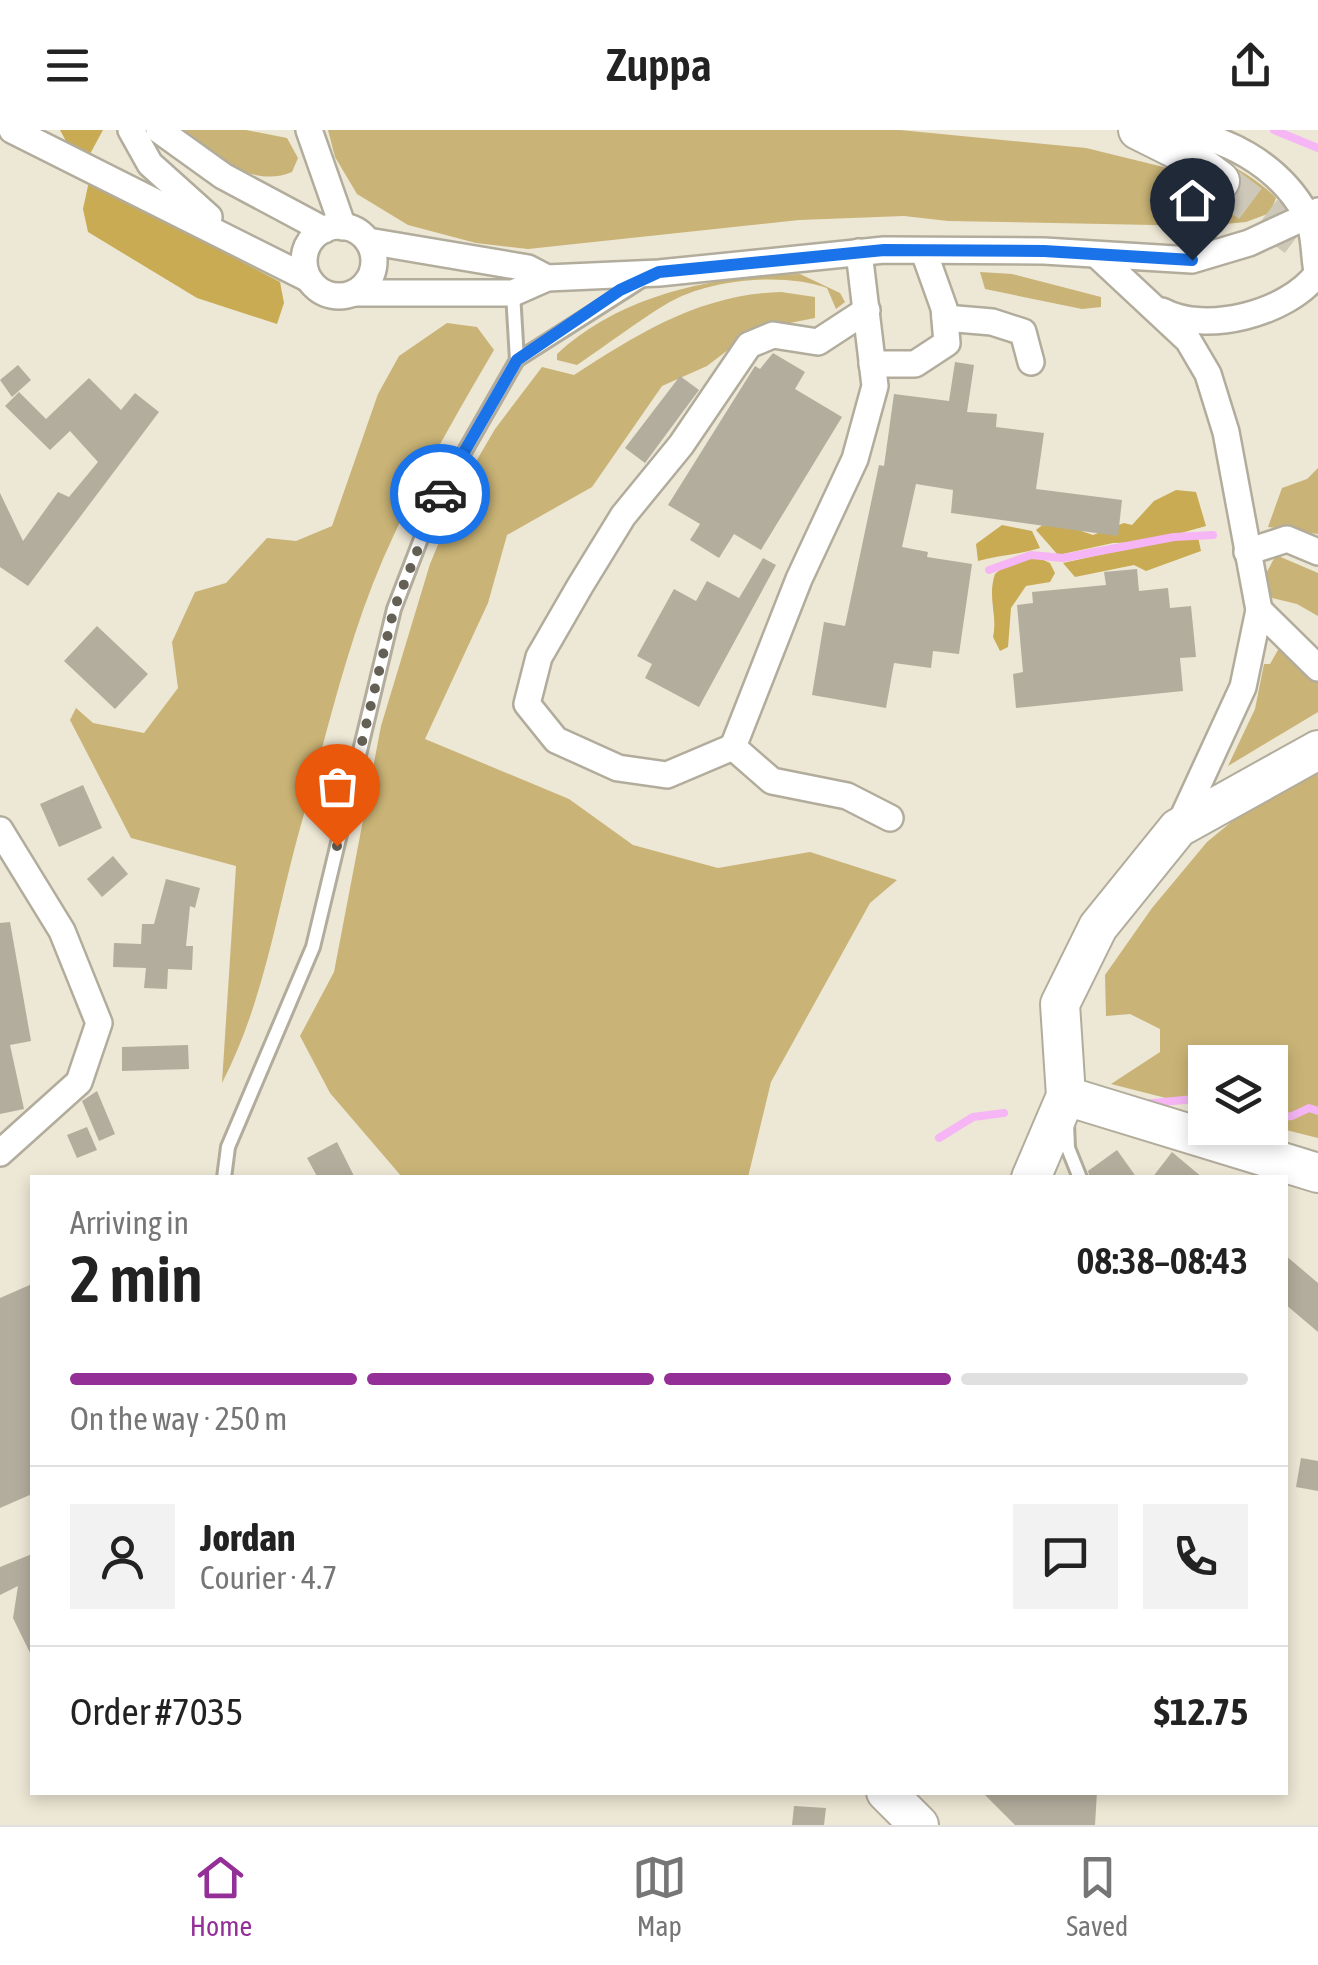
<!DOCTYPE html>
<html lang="en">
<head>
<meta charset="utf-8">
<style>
	:root { --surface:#fff; --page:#f2f2f2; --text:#222; --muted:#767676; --line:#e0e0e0; --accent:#932f96 }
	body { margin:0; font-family:"Asap Condensed",sans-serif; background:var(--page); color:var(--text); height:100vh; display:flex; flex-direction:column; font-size:38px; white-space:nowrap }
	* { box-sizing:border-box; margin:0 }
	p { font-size:32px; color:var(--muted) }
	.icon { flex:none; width:55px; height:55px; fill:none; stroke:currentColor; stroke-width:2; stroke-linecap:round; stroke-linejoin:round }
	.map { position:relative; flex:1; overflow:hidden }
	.panel { position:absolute; left:30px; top:1045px; width:1258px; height:620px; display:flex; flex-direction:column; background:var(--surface); border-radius:0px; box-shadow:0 5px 15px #0003 }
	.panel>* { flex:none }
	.fabs { position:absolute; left:1188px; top:915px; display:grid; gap:20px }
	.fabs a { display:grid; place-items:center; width:100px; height:100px; border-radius:0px; background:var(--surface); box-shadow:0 5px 15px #0003; font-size:50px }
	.pin { position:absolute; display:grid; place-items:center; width:85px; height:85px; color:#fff; margin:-102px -42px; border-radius:50% 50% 50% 0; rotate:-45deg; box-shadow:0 0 10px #0007 }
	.pin .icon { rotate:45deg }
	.courier { position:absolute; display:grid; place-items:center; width:100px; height:100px; margin:-50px; border:8px solid #1a73e8; border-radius:50%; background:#fff; color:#222; box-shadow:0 2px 12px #0007 }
	.headline em { font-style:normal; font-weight:600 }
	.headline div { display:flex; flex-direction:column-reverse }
	.headline { display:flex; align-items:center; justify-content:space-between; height:170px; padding:0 40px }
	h1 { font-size:65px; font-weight:600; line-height:75px }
	.bar { display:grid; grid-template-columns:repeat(4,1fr); gap:15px 10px; align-content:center; height:120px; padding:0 40px }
	.bar i { height:12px; border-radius:8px; background:var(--line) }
	.bar .current { background:var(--accent) }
	.bar p { grid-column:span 4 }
	.line { display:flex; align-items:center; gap:25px; padding:0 40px; border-top:2px solid var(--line) }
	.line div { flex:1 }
	.round { display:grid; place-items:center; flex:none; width:105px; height:105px; border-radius:0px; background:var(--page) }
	header { display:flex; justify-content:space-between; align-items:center; height:130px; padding:0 40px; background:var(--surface); font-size:45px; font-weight:600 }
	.menu { display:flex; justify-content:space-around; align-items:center; height:140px; border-top:2px solid var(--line); background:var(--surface); font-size:28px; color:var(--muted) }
	.menu a { display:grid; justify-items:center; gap:5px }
	.menu .current { color:var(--accent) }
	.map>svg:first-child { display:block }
</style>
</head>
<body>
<header><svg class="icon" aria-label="menu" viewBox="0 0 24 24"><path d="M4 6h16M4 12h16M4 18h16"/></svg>Zuppa<svg class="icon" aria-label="share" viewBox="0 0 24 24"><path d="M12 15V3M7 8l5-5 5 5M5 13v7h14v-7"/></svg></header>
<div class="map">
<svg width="1318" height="1695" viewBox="0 0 1318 1695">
	<rect width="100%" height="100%" fill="#ede7d5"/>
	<!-- green -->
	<g fill="#c9b376">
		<path d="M180,0H246L287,8L298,28L292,42C254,59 208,25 180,0Z"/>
		<path d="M328,0H900L1086,18L1184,42L1200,18C1221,28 1262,52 1276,68L1270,83L1246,92L1204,96L948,91L904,86L799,90L528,119L476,113L408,95L357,64L335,27Z"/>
		<polygon points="980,142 1012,144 1101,167 1101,177 1082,179 985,159"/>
		<path d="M800,144L840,163L845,172L836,179L827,158C783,142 709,149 668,173C636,192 607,215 577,235L557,230V224C622,164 714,146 800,144Z"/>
		<path d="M781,162L815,167V188L754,200L707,236L662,256L592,357L507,405L488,473L425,609L569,669L633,715L718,738L810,722L897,750L870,773L771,952L748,1047H402L330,963L300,906L334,842L381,596L430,434L463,354L495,299L542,237L574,245C639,203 701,164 781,162Z"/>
		<path d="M447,193L477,197L494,220C454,288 415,356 383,429C348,510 328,599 304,684C277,776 266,868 222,953L236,736L131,708L70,590L76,578L93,593L144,603L178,558L172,512L195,462L226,453L267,408L296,411L332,396L378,264L399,226Z"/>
		<polygon points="1318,338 1318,404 1268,397 1282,358 1307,349"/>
		<polygon points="1276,425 1318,443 1318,486 1297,474 1268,467 1263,449"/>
		<polygon points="1278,520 1288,520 1318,544 1318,582 1228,636 1255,579 1264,534 1270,534"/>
		<polygon points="1318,636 1318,1008 1270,996 1270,932 1205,932 1205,978 1111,954 1160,922 1160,899 1130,884 1106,886 1105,845 1152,778 1207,712 1275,656"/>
	</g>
	<!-- forest -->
	<g fill="#c9ab53">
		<polygon points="60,0 103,0 90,24 67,13"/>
		<polygon points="89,51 280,152 284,173 277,194 197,168 88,102 83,79"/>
		<polygon points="1176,360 1196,362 1206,396 1149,412 1113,413 1058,425 1036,400 1049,390 1093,405 1124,393 1132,395 1154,371"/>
		<path d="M1002,395L1032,401L1040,418C1018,425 999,425 978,431L976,414Z"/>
		<polygon points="1190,405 1198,407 1201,421 1146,441 1134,435 1075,447 1063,433"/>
		<path d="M1035,426L1050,433L1055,443L1050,452L1026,456L1011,478L1008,517L1000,521L993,507C998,485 987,468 995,444L1008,433Z"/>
	</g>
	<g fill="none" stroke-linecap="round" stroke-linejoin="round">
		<!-- stream -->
		<g stroke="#f6b5f5" stroke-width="8">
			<polyline points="1274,0 1318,18"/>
			<polyline points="989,440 1031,425 1063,428 1174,407 1213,405"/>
			<polyline points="1142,974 1205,968"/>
			<polyline points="1270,988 1292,986 1309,978 1318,981"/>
			<polyline points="939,1008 973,987 1004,983"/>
		</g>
	</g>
	<!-- building -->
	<g fill="#b3ad9d">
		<polygon points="773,223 805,242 795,259 842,287 761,420 734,404 719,428 690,410 700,394 668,375 755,236 760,239"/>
		<polygon points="955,232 974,235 967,282 997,284 996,297 1044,303 1036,359 1122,370 1118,406 951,383 953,360 916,354 902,417 928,422 927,427 972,434 959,524 933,521 931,538 894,533 886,578 812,565 824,492 845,496 879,335 884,336 894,264 949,271"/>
		<polygon points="18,235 31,250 12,267 0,250"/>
		<polygon points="680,246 699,260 645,333 625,318"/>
		<polygon points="89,248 121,280 135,263 159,282 28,456 0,437 0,363 23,411 58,362 69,367 98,332 70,301 50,320 5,276 19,262 46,289"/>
		<polygon points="763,428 776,435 699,577 645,548 652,534 637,526 674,459 696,471 707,451 739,468"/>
		<polygon points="1137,439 1139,461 1168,458 1170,478 1191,476 1196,527 1180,528 1183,561 1016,578 1013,544 1023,542 1017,475 1033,473 1032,462 1106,455 1104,442"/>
		<polygon points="97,496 148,544 115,579 64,531"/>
		<polygon points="83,655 102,698 59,717 40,674"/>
		<polygon points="113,726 128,744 102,767 87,749"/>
		<polygon points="166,749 200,758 195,778 190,776 186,816 193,816 192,840 168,839 167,859 144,858 146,838 113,837 114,813 141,814 142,794 154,794"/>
		<polygon points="10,792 31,911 10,915 24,979 0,984 0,793"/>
		<polygon points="188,915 189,939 122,941 122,917"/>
		<polygon points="97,961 115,1004 99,1011 82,971"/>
		<polygon points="87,997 97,1020 77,1028 67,1005"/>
		<polygon points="337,1012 355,1048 318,1048 307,1028"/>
		<polygon points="1117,1020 1137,1048 1090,1048 1088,1041"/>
		<polygon points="1172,1022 1203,1048 1152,1048"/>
		<polygon points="1285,1125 1318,1153 1318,1202 1285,1174"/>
		<polygon points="32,1154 32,1364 0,1378 0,1168"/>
		<polygon points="1301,1328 1318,1331 1318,1361 1296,1357"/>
		<polygon points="32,1424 32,1527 13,1488 18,1456 0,1465 0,1437"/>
		<polygon points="982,1662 1097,1662 1095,1695 1015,1695"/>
		<polygon points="794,1676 826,1678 824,1695 792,1695"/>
	</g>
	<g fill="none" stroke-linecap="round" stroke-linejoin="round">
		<!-- secondary-tunnel -->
		<polyline stroke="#cdc8b8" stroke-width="38" stroke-dasharray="38 19" stroke-linecap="butt" points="1220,51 1318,124"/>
		<defs>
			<g id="lane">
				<polyline points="517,230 641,151"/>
				<polyline points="1067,993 1068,1018 1080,1048"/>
				<polyline points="224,1048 228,1017 313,817 394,479 434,375 517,230 513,163"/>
			</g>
			<g id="street">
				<polyline points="12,0 307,148"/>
				<polyline points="131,0 150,34 209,87"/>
				<polyline points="159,0 223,46 324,100"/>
				<polyline points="309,0 343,97"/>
				<path d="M1169,0C1224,5 1278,34 1306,84C1316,100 1313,128 1318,146"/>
				<circle cx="339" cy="131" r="35"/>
				<polyline points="368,111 528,138 547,148"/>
				<polyline points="859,122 875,256 855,329 799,449 733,617 772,651 847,666 890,688"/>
				<polyline points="1098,126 1188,210 1208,244 1226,302 1259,480 1243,557 1178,698"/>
				<polyline points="354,163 513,163 547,148 659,143 884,120 1044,121 1192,130 1249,113 1318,81"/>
				<path d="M1162,181C1206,205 1288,183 1317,144"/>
				<polyline points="945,188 992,192 1023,202 1031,232"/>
				<polyline points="872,234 915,234 947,213 944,178 924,122"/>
				<polyline points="1247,422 1287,409 1318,422"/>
				<polyline points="1259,480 1318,538"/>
				<polyline points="733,617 667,645 618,638 556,610 527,574 539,527 580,456 623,386 681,315 749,215 773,205 818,212 867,180"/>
				<polyline points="0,700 62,801 99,893 79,952 0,1023"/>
			</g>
			<g id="secondary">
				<polyline points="1138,0 1180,21 1220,51"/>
				<polyline points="1066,966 1318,1043"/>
				<polyline points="1031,1048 1066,966 1060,874 1098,797 1178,698 1318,620"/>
				<polyline points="886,1662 919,1695"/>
			</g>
		</defs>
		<!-- lane casing -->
		<use href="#lane" stroke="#b2ac9c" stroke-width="18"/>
		<!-- street casing -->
		<use href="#street" stroke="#b2ac9c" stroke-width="30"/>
		<!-- secondary casing -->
		<use href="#secondary" stroke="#b2ac9c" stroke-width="42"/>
		<!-- lane -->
		<use href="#lane" stroke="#fff" stroke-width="12"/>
		<!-- street -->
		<use href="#street" stroke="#fff" stroke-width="25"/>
		<!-- secondary -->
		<use href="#secondary" stroke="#fff" stroke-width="38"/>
	</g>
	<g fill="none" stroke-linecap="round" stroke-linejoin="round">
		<!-- done -->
		<polyline stroke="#646056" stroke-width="10" stroke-dasharray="0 18" points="337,716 394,479 440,364"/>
		<!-- route -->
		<polyline stroke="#1a73e8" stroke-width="12" points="440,364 517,230 620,160 659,142 884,120 1044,121 1192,130"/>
	</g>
</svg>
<div class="fabs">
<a><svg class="icon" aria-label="layers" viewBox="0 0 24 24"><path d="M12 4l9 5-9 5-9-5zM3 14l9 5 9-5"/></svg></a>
</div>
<div class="pin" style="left:337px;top:716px;background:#ea580c"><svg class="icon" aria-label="bag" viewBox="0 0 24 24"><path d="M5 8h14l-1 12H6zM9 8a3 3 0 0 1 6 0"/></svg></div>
<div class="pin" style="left:1192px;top:130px;background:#1f2937"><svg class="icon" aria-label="home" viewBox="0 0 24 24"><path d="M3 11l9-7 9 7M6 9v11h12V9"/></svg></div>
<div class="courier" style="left:440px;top:364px"><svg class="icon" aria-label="car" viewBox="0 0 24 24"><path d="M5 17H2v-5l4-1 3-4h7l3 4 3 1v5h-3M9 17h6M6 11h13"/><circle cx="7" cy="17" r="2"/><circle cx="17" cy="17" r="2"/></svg></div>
<section class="panel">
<div class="headline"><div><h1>2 min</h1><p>Arriving in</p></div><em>08:38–08:43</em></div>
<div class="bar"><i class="current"></i><i class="current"></i><i class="current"></i><i></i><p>On the way · 250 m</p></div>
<div class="line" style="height:180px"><a class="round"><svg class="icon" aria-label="person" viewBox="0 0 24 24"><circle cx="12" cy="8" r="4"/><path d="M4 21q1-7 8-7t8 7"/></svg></a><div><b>Jordan</b><p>Courier · 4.7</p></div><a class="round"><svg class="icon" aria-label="chat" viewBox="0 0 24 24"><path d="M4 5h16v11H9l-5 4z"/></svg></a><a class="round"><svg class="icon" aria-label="phone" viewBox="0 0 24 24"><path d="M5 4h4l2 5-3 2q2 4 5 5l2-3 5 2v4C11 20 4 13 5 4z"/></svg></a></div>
<div class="line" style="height:130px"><div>Order #7035</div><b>$12.75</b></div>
</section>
</div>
<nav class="menu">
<a class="current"><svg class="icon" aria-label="home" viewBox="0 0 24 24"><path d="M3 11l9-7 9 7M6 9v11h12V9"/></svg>Home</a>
<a><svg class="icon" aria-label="map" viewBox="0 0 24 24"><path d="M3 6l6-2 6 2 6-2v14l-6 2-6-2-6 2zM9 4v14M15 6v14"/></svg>Map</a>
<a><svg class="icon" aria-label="saved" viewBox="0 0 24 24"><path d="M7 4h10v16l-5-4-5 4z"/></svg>Saved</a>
</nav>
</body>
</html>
